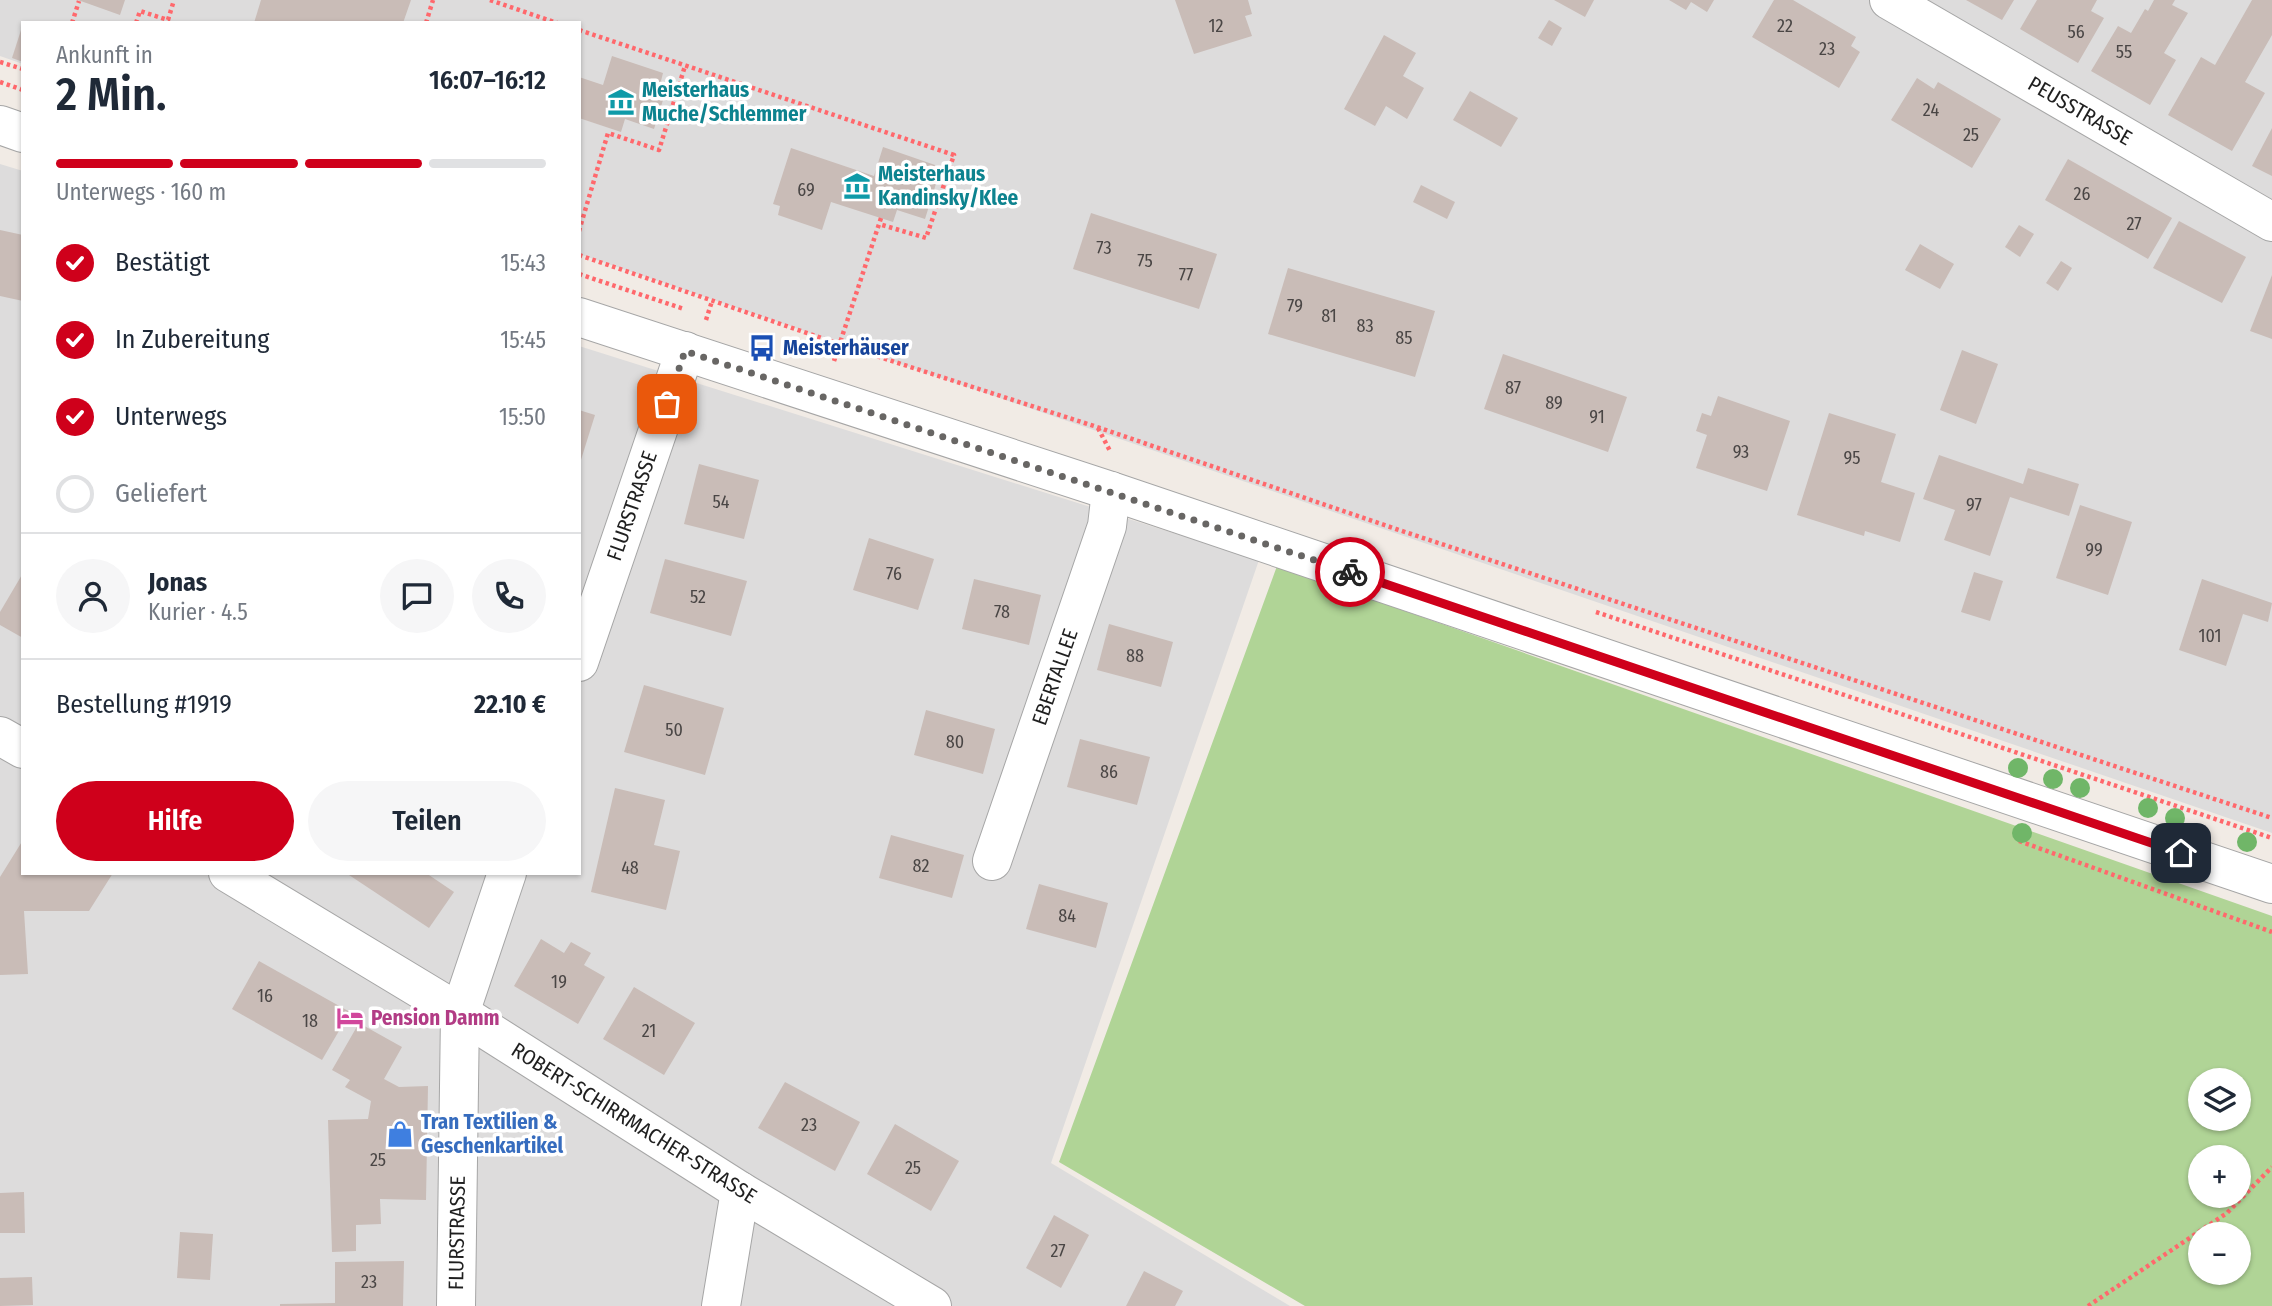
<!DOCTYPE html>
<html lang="de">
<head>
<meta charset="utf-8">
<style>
	:root { --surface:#fff; --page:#f6f6f7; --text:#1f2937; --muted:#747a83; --line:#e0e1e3; --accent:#cf001b }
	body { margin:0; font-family:"Fira Sans Condensed",sans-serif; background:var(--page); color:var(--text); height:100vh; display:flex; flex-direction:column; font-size:26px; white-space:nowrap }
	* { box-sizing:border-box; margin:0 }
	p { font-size:23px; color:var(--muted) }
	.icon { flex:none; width:38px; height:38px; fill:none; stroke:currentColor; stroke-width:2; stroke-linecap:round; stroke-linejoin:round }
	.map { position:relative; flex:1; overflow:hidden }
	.sheet { position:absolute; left:21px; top:21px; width:560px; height:854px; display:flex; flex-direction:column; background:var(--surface); border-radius:0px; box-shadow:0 2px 5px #0004 }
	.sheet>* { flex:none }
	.fabs { position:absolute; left:2188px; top:1068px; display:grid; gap:14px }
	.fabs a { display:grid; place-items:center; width:63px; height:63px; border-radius:50%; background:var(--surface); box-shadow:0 2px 5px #0004; font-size:35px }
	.pin { position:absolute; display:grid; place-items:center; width:60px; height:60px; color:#fff; margin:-30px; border-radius:14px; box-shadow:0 4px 10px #0006 }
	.courier { position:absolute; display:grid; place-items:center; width:70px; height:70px; margin:-35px; border:5px solid #cf001b; border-radius:50%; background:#fff; color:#222; box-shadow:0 2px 9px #0007 }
	.headline em { font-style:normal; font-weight:600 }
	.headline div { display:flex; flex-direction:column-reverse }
	.headline { display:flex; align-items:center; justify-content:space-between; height:119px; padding:0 35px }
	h1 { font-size:46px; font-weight:600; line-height:52px }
	.bar { display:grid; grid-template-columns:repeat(4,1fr); gap:10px 7px; align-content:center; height:84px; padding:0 35px }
	.bar i { height:9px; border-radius:5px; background:var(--line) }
	.bar .selected { background:var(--accent) }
	.bar p { grid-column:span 4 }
	.line { display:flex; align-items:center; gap:18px; padding:0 35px; border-top:2px solid var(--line) }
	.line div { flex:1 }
	.round { display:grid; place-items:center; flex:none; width:74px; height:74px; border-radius:37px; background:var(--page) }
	ol { padding:0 35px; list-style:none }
	li { display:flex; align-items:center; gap:21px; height:77px }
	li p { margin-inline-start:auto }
	li .icon { padding:7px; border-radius:50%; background:var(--accent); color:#fff; stroke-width:4 }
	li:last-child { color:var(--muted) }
	li i { width:38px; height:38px; border:4px solid var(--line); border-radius:50% }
	.cta { display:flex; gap:14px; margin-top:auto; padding:14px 35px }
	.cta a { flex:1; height:80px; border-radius:42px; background:var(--accent); color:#fff; font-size:28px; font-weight:600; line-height:80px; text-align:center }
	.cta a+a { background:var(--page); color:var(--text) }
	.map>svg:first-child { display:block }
</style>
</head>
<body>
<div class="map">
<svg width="2272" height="1306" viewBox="0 0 2272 1306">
	<rect width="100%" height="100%" fill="#f1ebe5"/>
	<!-- residential -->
	<g fill="#dddcdc">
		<polygon points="0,0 2272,0 2272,833 579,254 579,23 23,23 23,64 0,56"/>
		<polygon points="0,164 23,171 23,873 579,873 579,346 1259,560 1051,1163 1290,1306 0,1306"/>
	</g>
	<!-- forest -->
	<path fill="#b0d496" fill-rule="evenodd" d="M1277,566L2272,916V1306H1305L1059,1162ZM2200,1080H2238V1118H2200ZM2200,1157H2238V1195H2200ZM2200,1234H2238V1272H2200Z"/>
	<!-- building -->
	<g fill="#c9bcb7">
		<polygon points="78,0 125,0 120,15"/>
		<polygon points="261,0 411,0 403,23 254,23"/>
		<polygon points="1175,0 1248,0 1252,14 1245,16 1252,36 1194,54"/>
		<polygon points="1554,0 1594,0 1585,17"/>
		<polygon points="1669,0 1714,0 1707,12 1691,2 1686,10"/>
		<polygon points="1774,0 1793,0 1856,37 1851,46 1860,52 1839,88 1752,37"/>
		<polygon points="1966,0 2014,0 2002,20"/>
		<polygon points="2037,0 2097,0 2091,11 2104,18 2078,63 2020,29"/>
		<polygon points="2154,0 2175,0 2172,5 2188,13 2164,53 2176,60 2150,105 2091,71 2118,26 2131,33 2145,9 2148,11"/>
		<polygon points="2252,0 2272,0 2272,35 2245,82 2265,93 2232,151 2168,115 2201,57 2215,65"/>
		<polygon points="1549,20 1562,28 1552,46 1538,38"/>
		<polygon points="22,27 23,27 23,62 12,58"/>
		<polygon points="1384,35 1416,53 1403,76 1424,88 1407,119 1386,106 1375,126 1344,109"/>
		<polygon points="612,56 663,73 661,81 668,84 654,129 625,119 621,132 579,118 579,77 603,85"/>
		<polygon points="1917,78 1934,89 1938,82 2001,119 1972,168 1891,120"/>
		<polygon points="1470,91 1518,118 1501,147 1453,120"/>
		<polygon points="2272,128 2272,176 2252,166"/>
		<polygon points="883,147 935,165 933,172 939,174 925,219 897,210 893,222 831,202 822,230 778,215 780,206 773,204 791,148 874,176"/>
		<polygon points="2068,159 2172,218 2148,259 2045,200"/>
		<polygon points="1421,185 1455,202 1447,219 1413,202"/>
		<polygon points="1091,213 1217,254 1199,309 1073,269"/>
		<polygon points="2179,221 2246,257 2222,303 2153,268"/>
		<polygon points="2019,225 2034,234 2020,257 2005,247"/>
		<polygon points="0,230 23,235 23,301 0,296"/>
		<polygon points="1920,244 1954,264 1940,289 1905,270"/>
		<polygon points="2061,261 2072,268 2058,291 2046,283"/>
		<polygon points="1288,268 1435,311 1415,377 1268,334"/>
		<polygon points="2272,275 2272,339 2250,331"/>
		<polygon points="1962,350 1998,364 1976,424 1940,410"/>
		<polygon points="1503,354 1627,397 1608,452 1484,409"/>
		<polygon points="1718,396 1790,421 1767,491 1696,468 1707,435 1696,431 1702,413 1711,416"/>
		<polygon points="579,410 595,415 580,463 579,463"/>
		<polygon points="1829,413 1896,434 1881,482 1915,493 1900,542 1865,531 1864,536 1797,515"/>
		<polygon points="1939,455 2023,484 2028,468 2079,484 2069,516 2010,497 1990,556 1944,540 1955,510 1923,499"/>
		<polygon points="699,464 759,480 744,539 684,524"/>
		<polygon points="2080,505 2132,522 2108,595 2056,578"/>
		<polygon points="869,538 934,559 918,610 853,590"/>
		<polygon points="665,559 747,581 731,636 650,613"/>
		<polygon points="1974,572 2003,581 1990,621 1961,612"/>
		<polygon points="23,573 23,638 0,625 0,612"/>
		<polygon points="974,579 1041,595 1029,645 962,629"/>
		<polygon points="2202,579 2272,603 2268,622 2243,614 2226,666 2179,650"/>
		<polygon points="1109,624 1173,642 1161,687 1097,670"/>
		<polygon points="644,685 724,708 705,775 624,752"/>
		<polygon points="926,710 995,729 983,774 914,755"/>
		<polygon points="1080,739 1150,757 1137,805 1067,787"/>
		<polygon points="615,788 665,800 654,845 680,851 666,910 591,892"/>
		<polygon points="891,835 964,855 952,898 879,878"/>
		<polygon points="23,840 23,873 113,873 89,911 24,911 28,974 0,975 0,877"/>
		<polygon points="346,873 426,873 454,892 429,928"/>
		<polygon points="1039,884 1108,903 1096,948 1026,929"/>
		<polygon points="541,939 564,953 571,942 591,953 584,965 605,977 578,1024 514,986"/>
		<polygon points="259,961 350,1012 322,1060 232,1009"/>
		<polygon points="634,987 695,1023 664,1075 603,1039"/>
		<polygon points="359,1023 402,1047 384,1079 399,1087 428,1086 426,1200 380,1199 381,1224 356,1225 356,1251 332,1252 328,1120 368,1119 371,1101 345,1087 350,1080 332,1070"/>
		<polygon points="785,1082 860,1122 835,1171 758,1128"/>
		<polygon points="895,1124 959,1161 931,1211 867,1174"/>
		<polygon points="24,1192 25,1233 0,1233 0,1193"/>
		<polygon points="1054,1215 1089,1235 1061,1288 1026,1268"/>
		<polygon points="180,1232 213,1234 210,1280 177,1278"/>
		<polygon points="404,1261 403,1306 280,1306 280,1304 335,1303 335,1262"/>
		<polygon points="1144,1271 1183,1291 1175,1306 1126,1306"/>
		<polygon points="32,1277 33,1305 0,1306 0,1278"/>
	</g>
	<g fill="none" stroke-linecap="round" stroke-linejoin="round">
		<defs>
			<g id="minor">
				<polyline points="1889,0 2272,222"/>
				<polyline points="0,125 23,133"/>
				<polyline points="579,317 1111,491 2272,884"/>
				<polyline points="579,662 685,351"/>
				<polyline points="0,736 23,749"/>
				<polyline points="992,861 1107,526 1111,491"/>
				<polyline points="228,873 460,1013 740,1191 932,1306"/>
				<polyline points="456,1306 460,1013 507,873"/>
				<polyline points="721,1306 740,1191"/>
			</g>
		</defs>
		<!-- minor casing -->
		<use href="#minor" stroke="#a6a6a6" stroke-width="40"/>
		<!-- path -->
		<g stroke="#ff686c" stroke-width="4.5" stroke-dasharray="3.5 3.5" stroke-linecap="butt">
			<polyline points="490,0 557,23"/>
			<polyline points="72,23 79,1"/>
			<polyline points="136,23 140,11 168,20 174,0"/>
			<polyline points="426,23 433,0"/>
			<polyline points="579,30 954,155 926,238 879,224"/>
			<polyline points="0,62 23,69"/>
			<polyline points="0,82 23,90"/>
			<polyline points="579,231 608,133 659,150 685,66"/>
			<polyline points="579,255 839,344 1097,427 1396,529 2272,818"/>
			<polyline points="579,274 684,309"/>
			<polyline points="706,320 712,301"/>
			<polyline points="834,361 881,218"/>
			<polyline points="1098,428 1110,451"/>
			<polyline points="1596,612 2272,838"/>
			<polyline points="2019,841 2272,932"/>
			<polyline points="2088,1306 2227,1213 2272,1167"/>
		</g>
		<!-- minor -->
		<use href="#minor" stroke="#fff" stroke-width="38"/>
	</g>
	<!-- trees -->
	<g fill="#70b668">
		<circle cx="2018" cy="768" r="10"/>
		<circle cx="2053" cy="779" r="10"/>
		<circle cx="2080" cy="788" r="10"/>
		<circle cx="2148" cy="808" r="10"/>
		<circle cx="2175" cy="818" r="10"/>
		<circle cx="2022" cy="833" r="10"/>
		<circle cx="2247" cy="842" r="10"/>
	</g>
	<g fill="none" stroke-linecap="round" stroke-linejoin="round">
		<!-- done -->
		<polyline stroke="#686664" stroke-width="7" stroke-dasharray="0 12.6" points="667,404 685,351 1350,572"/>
		<!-- route -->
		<polyline stroke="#cf001b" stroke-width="9" points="1350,572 2181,853"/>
	</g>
	<!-- icons -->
	<defs>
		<symbol id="museum-bare" viewBox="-9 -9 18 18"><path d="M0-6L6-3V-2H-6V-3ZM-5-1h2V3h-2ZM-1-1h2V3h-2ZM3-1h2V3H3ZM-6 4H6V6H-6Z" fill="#0f9aa8" stroke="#fff" stroke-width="2.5" paint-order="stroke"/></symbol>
		<symbol id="bus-bare" viewBox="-9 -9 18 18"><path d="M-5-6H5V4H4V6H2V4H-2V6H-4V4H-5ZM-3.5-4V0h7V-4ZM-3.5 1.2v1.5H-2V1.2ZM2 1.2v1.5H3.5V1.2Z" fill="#1a4fb4" stroke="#fff" stroke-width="2.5" paint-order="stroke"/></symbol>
		<symbol id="hotel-bare" viewBox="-9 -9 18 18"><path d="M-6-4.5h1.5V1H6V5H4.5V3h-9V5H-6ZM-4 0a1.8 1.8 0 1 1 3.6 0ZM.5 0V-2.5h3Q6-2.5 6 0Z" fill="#d1479c" stroke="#fff" stroke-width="2.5" paint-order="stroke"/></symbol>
		<symbol id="shop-bare" viewBox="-9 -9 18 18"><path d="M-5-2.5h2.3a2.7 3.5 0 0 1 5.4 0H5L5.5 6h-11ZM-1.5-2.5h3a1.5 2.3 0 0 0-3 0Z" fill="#3f7fe0" stroke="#fff" stroke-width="2.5" paint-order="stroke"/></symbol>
	</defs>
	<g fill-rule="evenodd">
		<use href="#museum-bare" x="602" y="83" width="38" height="38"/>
		<use href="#museum-bare" x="838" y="167" width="38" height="38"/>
		<use href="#bus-bare" x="743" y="329" width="38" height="38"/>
		<use href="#hotel-bare" x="331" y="999" width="38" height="38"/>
		<use href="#shop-bare" x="381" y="1115" width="38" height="38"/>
	</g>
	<g text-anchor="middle" stroke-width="7" stroke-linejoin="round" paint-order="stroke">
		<!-- number labels -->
		<g font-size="18" fill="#4a4645">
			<text x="1216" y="32">12</text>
			<text x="1785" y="32">22</text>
			<text x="2076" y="38">56</text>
			<text x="1827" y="55">23</text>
			<text x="2124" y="58">55</text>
			<text x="1931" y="116">24</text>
			<text x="1971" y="141">25</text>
			<text x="806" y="196">69</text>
			<text x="2082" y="200">26</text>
			<text x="2134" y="230">27</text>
			<text x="1104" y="254">73</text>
			<text x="1145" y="267">75</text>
			<text x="1186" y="281">77</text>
			<text x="1295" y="312">79</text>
			<text x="1329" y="322">81</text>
			<text x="1365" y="332">83</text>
			<text x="1404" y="344">85</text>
			<text x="1513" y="394">87</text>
			<text x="1554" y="409">89</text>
			<text x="1597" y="423">91</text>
			<text x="1741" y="458">93</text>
			<text x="1852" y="464">95</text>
			<text x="721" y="508">54</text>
			<text x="1974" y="511">97</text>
			<text x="2094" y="556">99</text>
			<text x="894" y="580">76</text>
			<text x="698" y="603">52</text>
			<text x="1002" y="618">78</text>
			<text x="2210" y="642">101</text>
			<text x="1135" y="662">88</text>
			<text x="674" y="736">50</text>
			<text x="955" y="748">80</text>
			<text x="1109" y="778">86</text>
			<text x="921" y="872">82</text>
			<text x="630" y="874">48</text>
			<text x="1067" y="922">84</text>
			<text x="559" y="988">19</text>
			<text x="265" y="1002">16</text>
			<text x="310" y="1027">18</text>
			<text x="649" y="1037">21</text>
			<text x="809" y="1131">23</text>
			<text x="378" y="1166">25</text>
			<text x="913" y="1174">25</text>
			<text x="1058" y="1257">27</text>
			<text x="369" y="1288">23</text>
		</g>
		<!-- culture labels -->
		<g font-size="21" font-weight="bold" fill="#0d838f" stroke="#fff" text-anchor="start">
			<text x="642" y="97">Meisterhaus<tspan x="642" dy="24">Muche/Schlemmer</tspan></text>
			<text x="878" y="181">Meisterhaus<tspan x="878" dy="24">Kandinsky/Klee</tspan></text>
		</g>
		<!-- street labels -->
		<g font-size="21" fill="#1f1f1f" stroke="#fff">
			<text transform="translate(2080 111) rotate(30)" y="7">PEUSSTRASSE</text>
			<text transform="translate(632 506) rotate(-71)" y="7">FLURSTRASSE</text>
			<text transform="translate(1055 677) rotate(-71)" y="7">EBERTALLEE</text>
			<text transform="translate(634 1123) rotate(32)" y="7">ROBERT-SCHIRRMACHER-STRASSE</text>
			<text transform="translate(457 1233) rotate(-89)" y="7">FLURSTRASSE</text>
		</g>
		<!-- transit labels -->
		<g font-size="21" font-weight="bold" fill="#164399" stroke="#fff" text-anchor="start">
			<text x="783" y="355">Meisterhäuser</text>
		</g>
		<!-- hotel labels -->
		<g font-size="21" font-weight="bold" fill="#b23c85" stroke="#fff" text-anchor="start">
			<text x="371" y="1025">Pension Damm</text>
		</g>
		<!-- shop labels -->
		<g font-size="21" font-weight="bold" fill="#366cbe" stroke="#fff" text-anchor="start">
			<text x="421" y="1129">Tran Textilien &amp;<tspan x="421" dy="24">Geschenkartikel</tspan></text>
		</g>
	</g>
</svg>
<div class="fabs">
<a><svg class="icon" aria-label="layers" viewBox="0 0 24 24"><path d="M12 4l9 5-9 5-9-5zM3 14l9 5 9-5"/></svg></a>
<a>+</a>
<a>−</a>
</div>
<div class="pin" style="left:667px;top:404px;background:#ea580c"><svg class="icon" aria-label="bag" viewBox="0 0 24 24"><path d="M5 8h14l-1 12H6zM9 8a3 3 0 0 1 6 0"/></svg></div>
<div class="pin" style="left:2181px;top:853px;background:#1f2937"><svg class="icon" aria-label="home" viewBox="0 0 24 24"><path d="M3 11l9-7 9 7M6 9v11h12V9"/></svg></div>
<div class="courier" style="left:1350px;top:572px"><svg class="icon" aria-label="bike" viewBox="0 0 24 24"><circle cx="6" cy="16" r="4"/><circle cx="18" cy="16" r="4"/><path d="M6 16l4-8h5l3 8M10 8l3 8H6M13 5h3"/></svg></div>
<section class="sheet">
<div class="headline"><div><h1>2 Min.</h1><p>Ankunft in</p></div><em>16:07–16:12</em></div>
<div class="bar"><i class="selected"></i><i class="selected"></i><i class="selected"></i><i></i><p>Unterwegs · 160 m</p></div>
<ol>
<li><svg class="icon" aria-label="check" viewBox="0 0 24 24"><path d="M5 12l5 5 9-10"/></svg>Bestätigt<p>15:43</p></li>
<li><svg class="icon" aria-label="check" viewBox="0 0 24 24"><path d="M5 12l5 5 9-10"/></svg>In Zubereitung<p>15:45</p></li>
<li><svg class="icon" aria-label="check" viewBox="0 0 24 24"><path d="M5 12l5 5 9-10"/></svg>Unterwegs<p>15:50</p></li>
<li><i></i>Geliefert</li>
</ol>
<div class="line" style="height:126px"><a class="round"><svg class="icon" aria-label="person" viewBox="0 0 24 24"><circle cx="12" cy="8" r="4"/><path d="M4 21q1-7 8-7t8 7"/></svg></a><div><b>Jonas</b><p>Kurier · 4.5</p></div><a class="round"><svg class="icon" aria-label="chat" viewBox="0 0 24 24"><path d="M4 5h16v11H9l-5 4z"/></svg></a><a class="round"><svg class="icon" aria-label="phone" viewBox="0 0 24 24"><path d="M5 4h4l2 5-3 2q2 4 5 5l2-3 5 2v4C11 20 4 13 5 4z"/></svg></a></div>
<div class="line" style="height:91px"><div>Bestellung #1919</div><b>22.10 €</b></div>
<div class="cta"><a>Hilfe</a><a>Teilen</a></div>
</section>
</div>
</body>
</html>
